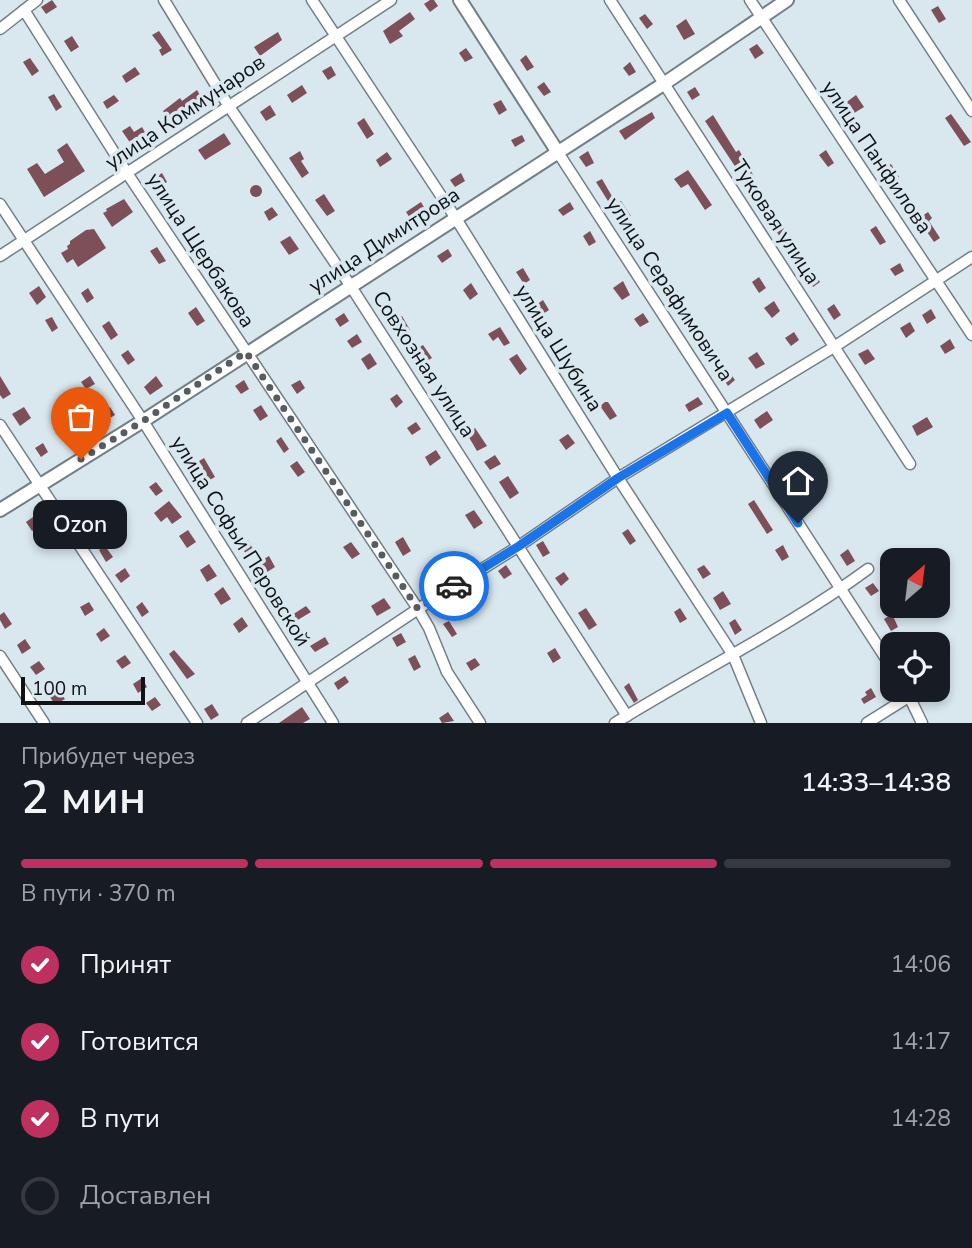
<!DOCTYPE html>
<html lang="ru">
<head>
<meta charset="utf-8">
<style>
	:root { --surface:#171b24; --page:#20242c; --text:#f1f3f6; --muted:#9ea1a6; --line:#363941; --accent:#be305f }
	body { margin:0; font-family:"Nunito Sans",sans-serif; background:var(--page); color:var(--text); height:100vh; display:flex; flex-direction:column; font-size:26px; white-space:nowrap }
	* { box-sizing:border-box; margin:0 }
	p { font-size:23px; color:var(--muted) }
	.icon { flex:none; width:38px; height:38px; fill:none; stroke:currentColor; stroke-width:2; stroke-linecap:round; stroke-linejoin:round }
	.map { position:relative; height:723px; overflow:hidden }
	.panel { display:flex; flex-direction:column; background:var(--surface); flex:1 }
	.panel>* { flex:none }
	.needle { width:46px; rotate:28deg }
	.tools { position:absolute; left:880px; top:548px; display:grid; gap:14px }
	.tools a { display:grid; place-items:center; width:70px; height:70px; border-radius:14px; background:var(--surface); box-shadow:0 4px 10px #0003; font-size:35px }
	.scale { position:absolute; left:21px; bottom:18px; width:124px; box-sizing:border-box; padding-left:7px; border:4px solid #0f1316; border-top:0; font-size:19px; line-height:24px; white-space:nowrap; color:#0f1316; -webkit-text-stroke:5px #d9e7ee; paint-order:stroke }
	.pin { position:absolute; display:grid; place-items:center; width:60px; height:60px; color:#fff; margin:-72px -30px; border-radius:50% 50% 50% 0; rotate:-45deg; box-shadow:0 0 7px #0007 }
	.pin .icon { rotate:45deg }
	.courier { position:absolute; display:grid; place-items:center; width:70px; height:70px; margin:-35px; border:5px solid #1a73e8; border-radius:50%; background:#fff; color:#222; box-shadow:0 2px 9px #0007 }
	.bubble { position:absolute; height:49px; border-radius:14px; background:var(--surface); box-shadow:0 4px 10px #0003; font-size:23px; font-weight:600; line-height:49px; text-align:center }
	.head em { font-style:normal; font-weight:600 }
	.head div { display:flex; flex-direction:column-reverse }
	.head { display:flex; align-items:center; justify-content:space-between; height:119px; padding:0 21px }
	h1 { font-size:46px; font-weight:600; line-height:52px }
	.bar { display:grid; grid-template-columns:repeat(4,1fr); gap:10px 7px; align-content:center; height:84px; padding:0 21px }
	.bar i { height:9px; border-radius:5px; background:var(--line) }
	.bar .active { background:var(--accent) }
	.bar p { grid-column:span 4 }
	ol { padding:0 21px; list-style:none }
	li { display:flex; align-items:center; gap:21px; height:77px }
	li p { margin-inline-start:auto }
	li .icon { padding:7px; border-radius:50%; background:var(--accent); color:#fff; stroke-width:4 }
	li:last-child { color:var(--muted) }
	li i { width:38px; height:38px; border:4px solid var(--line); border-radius:50% }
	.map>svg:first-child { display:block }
</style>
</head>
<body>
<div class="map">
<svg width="972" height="723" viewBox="0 0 972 723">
	<rect width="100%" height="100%" fill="#d9e7ee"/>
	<!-- building -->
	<g fill="#7d4f59">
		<polygon points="52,0 57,7 46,14 41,7"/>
		<polygon points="430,0 434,0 438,6 430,12 424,4"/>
		<polygon points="938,6 946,19 939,23 931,10"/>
		<polygon points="410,12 415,19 399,31 403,36 390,44 383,31"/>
		<polygon points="645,14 653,24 647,29 639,18"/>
		<polygon points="686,19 695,34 684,40 676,26"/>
		<polygon points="159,31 172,50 162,56 159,50 162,48 152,35"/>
		<polygon points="278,32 282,40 260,56 254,47"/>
		<polygon points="72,36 79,47 71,52 64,41"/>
		<polygon points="757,44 764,53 755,59 749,49"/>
		<polygon points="466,48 473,58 465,62 459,53"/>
		<polygon points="526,55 534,67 527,71 520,60"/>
		<polygon points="30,58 39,71 32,76 23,62"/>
		<polygon points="630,62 636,72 629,76 623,68"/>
		<polygon points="331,66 336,75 328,80 322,71"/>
		<polygon points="135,67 140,74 126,83 122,76"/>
		<polygon points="544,82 551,92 544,96 537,87"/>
		<polygon points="302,85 307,93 292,103 287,95"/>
		<polygon points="695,87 700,95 692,100 687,92"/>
		<polygon points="197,90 201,97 169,119 163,111 180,98 182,101"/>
		<polygon points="54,94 62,107 56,111 48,97"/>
		<polygon points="114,95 119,101 107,109 103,102"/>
		<polygon points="856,95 864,107 851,115 844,104"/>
		<polygon points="501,100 507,110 499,115 493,104"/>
		<polygon points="270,105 276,115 266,121 260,112"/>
		<polygon points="652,112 655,118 625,140 619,131"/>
		<polygon points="951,114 971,142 964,146 945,118"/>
		<polygon points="713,115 736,152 739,150 755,178 746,183 705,121"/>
		<polygon points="364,118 374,134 367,139 357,123"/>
		<polygon points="130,126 134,132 142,127 146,134 131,144 122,131"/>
		<polygon points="224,133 231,144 205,160 198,150"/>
		<polygon points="522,135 525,141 515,147 511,140"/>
		<polygon points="67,143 85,171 44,197 27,169 37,163 45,174 64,162 57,150"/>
		<polygon points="826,150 834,163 828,167 819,155"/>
		<polygon points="300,151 304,159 301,161 309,173 302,178 289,158"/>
		<polygon points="588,151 594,163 586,167 579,157"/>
		<polygon points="387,152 392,159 380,167 376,160"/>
		<polygon points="891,164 899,177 893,181 885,168"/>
		<polygon points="688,170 712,205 705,210 688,184 681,188 674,179"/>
		<polygon points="162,173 167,182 158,188 153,179"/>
		<polygon points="461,173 465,181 455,187 450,180"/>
		<polygon points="602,179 613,198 608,201 596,182"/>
		<circle cx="256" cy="191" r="6"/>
		<polygon points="763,193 772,207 765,211 756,199"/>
		<polygon points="324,194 335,211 327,216 315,200"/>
		<polygon points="124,199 133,212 112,227 103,213 107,211 106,209"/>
		<polygon points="621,201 631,216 623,221 613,206"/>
		<polygon points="421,202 425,209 410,218 406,212"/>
		<polygon points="570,202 574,209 563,216 558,210"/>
		<polygon points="272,207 278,215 269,221 264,212"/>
		<polygon points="928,212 932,218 929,221 940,238 934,242 918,219"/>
		<polygon points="780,222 787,233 780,237 773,226"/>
		<polygon points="192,224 198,235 191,238 185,228"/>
		<polygon points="876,226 886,242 880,245 870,230"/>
		<polygon points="94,229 106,248 78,267 73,259 67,263 61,253 68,249 67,246 70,244 70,241 86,230"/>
		<polygon points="590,231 596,242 589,246 583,236"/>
		<polygon points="290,236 299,249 289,255 280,242"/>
		<polygon points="157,247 166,261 159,264 150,251"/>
		<polygon points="448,249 452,256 442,263 437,256"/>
		<polygon points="208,250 214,260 207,265 200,254"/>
		<polygon points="900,263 904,271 895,276 890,269"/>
		<polygon points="661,266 666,275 659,280 653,271"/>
		<polygon points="523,268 530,280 524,284 516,272"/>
		<polygon points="812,270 820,282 813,287 805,275"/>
		<polygon points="759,277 766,288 759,293 752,282"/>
		<polygon points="623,281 630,295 622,300 613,288"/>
		<polygon points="471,283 478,294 470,300 463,290"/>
		<polygon points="39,286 46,297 37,305 29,293"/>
		<polygon points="88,288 94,298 87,303 81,293"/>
		<polygon points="677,290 683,300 675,305 669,296"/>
		<polygon points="543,300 549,310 543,314 536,305"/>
		<polygon points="774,301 780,311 772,318 764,308"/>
		<polygon points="834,304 841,315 834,320 827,309"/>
		<polygon points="196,307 205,321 197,326 188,313"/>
		<polygon points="931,309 936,318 927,324 922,315"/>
		<polygon points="344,313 349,321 340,327 335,319"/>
		<polygon points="643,313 649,322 640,327 634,319"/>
		<polygon points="402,316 410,330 402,335 393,322"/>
		<polygon points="52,317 58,328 52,332 45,320"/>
		<polygon points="109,321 118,335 111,340 102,326"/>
		<polygon points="910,322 915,331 906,338 900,328"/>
		<polygon points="500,327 510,343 504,346 498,337 493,341 488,334"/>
		<polygon points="794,332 799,340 791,346 785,338"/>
		<polygon points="357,334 362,342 352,348 347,341"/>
		<polygon points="706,338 713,349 706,353 699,343"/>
		<polygon points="950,339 955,348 945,354 940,346"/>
		<polygon points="423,345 432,358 421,364 413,351"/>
		<polygon points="868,349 875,359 865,365 858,354"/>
		<polygon points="128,350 135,360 128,365 121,355"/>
		<polygon points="757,352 765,364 756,369 748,358"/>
		<polygon points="370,353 377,364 368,370 361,359"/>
		<polygon points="517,354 527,369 520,375 509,359"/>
		<polygon points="726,368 735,380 728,386 719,372"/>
		<polygon points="0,376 11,394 3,399 0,395"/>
		<polygon points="90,376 95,384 86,389 81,382"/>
		<polygon points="156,376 163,386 150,395 144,387"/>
		<polygon points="244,380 249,389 241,394 235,386"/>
		<polygon points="300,380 305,388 297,394 291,385"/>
		<polygon points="445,387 453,401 448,404 439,391"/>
		<polygon points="397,394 403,402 396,408 390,399"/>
		<polygon points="698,397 703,404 689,412 685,405"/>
		<polygon points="605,402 608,402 617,416 610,420 600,406"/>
		<polygon points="261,405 268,416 260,421 253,410"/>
		<polygon points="24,407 31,418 20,426 12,414"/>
		<polygon points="110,407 115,415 105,421 101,413"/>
		<polygon points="767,411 773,420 760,429 754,420"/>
		<polygon points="927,417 933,427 917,436 912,426"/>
		<polygon points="416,422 421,429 412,435 407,428"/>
		<polygon points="475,428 487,446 477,451 467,434"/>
		<polygon points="568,434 575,443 566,450 559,440"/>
		<polygon points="281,437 289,449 284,453 276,441"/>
		<polygon points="43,443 48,452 41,457 35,448"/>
		<polygon points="436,450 441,458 430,466 425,457"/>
		<polygon points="495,455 501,464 490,470 484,462"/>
		<polygon points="204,458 215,477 206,482 202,476 204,475 196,463"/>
		<polygon points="297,461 305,472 298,477 290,466"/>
		<polygon points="508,476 519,493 510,499 499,482"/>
		<polygon points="803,481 812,495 805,500 796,485"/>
		<polygon points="156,482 163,491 156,496 149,487"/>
		<polygon points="754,500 773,530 767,534 748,504"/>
		<polygon points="169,501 182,517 172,524 167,517 161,522 154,513"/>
		<polygon points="224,505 233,518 227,522 219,508"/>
		<polygon points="474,510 483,523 474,529 465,515"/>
		<polygon points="33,517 39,526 32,531 26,522"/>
		<polygon points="628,529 636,541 630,545 622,533"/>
		<polygon points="188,530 196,542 187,548 179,536"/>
		<polygon points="403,537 411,551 403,556 395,542"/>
		<polygon points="248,540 253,549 246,554 240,545"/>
		<polygon points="543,541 550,553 543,557 536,545"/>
		<polygon points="351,542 360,554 352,559 343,547"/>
		<polygon points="783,545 789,557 782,561 775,550"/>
		<polygon points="105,546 113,557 106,562 99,550"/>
		<polygon points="848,549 855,561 847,566 840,555"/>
		<polygon points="269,556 275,567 264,574 257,563"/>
		<polygon points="209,564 217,576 207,582 200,570"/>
		<polygon points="506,565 512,574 504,579 498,571"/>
		<polygon points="704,565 711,574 703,579 697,569"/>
		<polygon points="125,568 130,576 121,583 115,575"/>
		<polygon points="564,572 569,579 561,586 555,578"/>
		<polygon points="431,573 435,580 424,587 420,580"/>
		<polygon points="873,583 879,591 871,596 865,588"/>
		<polygon points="223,587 231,599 221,605 214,594"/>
		<polygon points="723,591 731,604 720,610 713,598"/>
		<polygon points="384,598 391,608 377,616 371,606"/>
		<polygon points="89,602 94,610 85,616 80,607"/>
		<polygon points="142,602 149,612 142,617 136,607"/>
		<polygon points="306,606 311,612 296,621 292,615"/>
		<polygon points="586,608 597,625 589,630 578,613"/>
		<polygon points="680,608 687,619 680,623 674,612"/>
		<polygon points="4,612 12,624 5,629 0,620 0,615"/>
		<polygon points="892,614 898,627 891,631 884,619"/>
		<polygon points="242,617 248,626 239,633 233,624"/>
		<polygon points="735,619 742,630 735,635 729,623"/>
		<polygon points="449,621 457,634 452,637 443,624"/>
		<polygon points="104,628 110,636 101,642 96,634"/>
		<polygon points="401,633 406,642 397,647 392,638"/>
		<polygon points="325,637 329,644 315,652 310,646"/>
		<polygon points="25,639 31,648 22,654 17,645"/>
		<polygon points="555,648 561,658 553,663 547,653"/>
		<polygon points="174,650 195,674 187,679 169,654"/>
		<polygon points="125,655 131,663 122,669 116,661"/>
		<polygon points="415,655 421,667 414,671 408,659"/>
		<polygon points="475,658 480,665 471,671 466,663"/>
		<polygon points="39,661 45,669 36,675 30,667"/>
		<polygon points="345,676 349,682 338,690 334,683"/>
		<polygon points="142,678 147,687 138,693 133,684"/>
		<polygon points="629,683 638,700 634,703 624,687"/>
		<polygon points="871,688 876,697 864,704 861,699 867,695 865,692"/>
		<polygon points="59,691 65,699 55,705 50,697"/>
		<polygon points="155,697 161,705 152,711 146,703"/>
		<polygon points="212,704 219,715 211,720 204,709"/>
		<polygon points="302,707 310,719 303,723 279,723"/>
		<polygon points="448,712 454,721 442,723 439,718"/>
	</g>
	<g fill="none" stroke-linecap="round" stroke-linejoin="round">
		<defs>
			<g id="minor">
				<polyline points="164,0 228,105 350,285 627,716"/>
				<polyline points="312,0 455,217 618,478 733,655 761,723"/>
				<polyline points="610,0 910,464"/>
				<polyline points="750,0 972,335"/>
				<polyline points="899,0 972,111"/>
				<polyline points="24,10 127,173 418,609 429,628 447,672 480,723"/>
				<polyline points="0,29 37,0"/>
				<polyline points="557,151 892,668"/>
				<polyline points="0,204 143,421 333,723"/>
				<polyline points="0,256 391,0"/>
				<polyline points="0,425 197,723"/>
				<polyline points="0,656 44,723"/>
				<polyline points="906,690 922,723"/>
				<polyline points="247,723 418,609 519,546 618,478 834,347 972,257"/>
				<path d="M615,723C699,671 789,627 868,569"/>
				<polyline points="867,723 910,696"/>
			</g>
			<g id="tertiary">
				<polyline points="460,0 557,151"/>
				<polyline points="0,510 143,421 665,83 787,0"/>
			</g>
		</defs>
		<!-- minor casing -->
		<use href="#minor" stroke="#737f86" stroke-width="13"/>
		<!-- tertiary casing -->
		<use href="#tertiary" stroke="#737f86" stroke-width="16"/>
		<!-- minor -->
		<use href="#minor" stroke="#fff" stroke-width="10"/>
		<!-- tertiary -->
		<use href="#tertiary" stroke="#fff" stroke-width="12"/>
	</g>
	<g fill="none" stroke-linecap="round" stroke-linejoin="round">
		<!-- done -->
		<polyline stroke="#565d62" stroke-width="7" stroke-dasharray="0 12.6" points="81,459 143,421 246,352 418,609 454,586"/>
		<!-- route -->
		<polyline stroke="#1a73e8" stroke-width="9" points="454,586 519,546 618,478 727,413 798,523"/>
	</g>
	<g text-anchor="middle" stroke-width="7" stroke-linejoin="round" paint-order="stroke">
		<!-- street labels -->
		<g font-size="21" fill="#0f1316" stroke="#d9e7ee">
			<text transform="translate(185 112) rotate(-34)" y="7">улица Коммунаров</text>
			<text transform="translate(877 157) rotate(56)" y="7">улица Панфилова</text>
			<text transform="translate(776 222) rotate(57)" y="7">Туковая улица</text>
			<text transform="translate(384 240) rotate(-33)" y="7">улица Димитрова</text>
			<text transform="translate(201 250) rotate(57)" y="7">улица Щербакова</text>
			<text transform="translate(670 289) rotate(57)" y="7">улица Серафимовича</text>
			<text transform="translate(559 348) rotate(58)" y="7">улица Шубина</text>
			<text transform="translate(424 364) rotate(57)" y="7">Совхозная улица</text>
			<text transform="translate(241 541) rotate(58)" y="7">улица Софьи Перовской</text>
		</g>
	</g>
</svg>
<div class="tools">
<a><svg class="needle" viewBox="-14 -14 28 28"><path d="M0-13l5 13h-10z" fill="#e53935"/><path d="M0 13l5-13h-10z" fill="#9ea1a6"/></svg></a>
<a><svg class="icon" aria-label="locate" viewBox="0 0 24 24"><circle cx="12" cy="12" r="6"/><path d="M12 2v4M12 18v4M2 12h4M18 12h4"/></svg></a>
</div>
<div class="scale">100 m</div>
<div class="pin" style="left:81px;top:459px;background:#ea580c"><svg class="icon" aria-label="bag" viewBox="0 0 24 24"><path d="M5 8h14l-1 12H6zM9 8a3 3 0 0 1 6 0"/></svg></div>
<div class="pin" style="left:798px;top:523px;background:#1f2937"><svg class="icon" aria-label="home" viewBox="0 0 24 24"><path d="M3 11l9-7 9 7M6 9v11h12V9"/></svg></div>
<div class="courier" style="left:454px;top:586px"><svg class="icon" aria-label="car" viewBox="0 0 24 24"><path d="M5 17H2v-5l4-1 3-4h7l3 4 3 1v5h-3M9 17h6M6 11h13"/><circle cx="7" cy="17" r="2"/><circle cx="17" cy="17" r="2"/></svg></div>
<div class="bubble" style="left:33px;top:500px;width:94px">Ozon</div>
</div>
<section class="panel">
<div class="head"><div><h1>2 мин</h1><p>Прибудет через</p></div><em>14:33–14:38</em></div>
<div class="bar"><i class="active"></i><i class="active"></i><i class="active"></i><i></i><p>В пути · 370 m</p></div>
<ol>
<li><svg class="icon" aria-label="check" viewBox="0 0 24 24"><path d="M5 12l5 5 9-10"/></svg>Принят<p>14:06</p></li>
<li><svg class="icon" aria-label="check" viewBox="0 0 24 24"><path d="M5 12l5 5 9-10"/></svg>Готовится<p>14:17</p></li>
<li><svg class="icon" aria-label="check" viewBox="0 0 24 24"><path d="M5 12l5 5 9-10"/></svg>В пути<p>14:28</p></li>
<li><i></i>Доставлен</li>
</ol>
</section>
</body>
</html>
